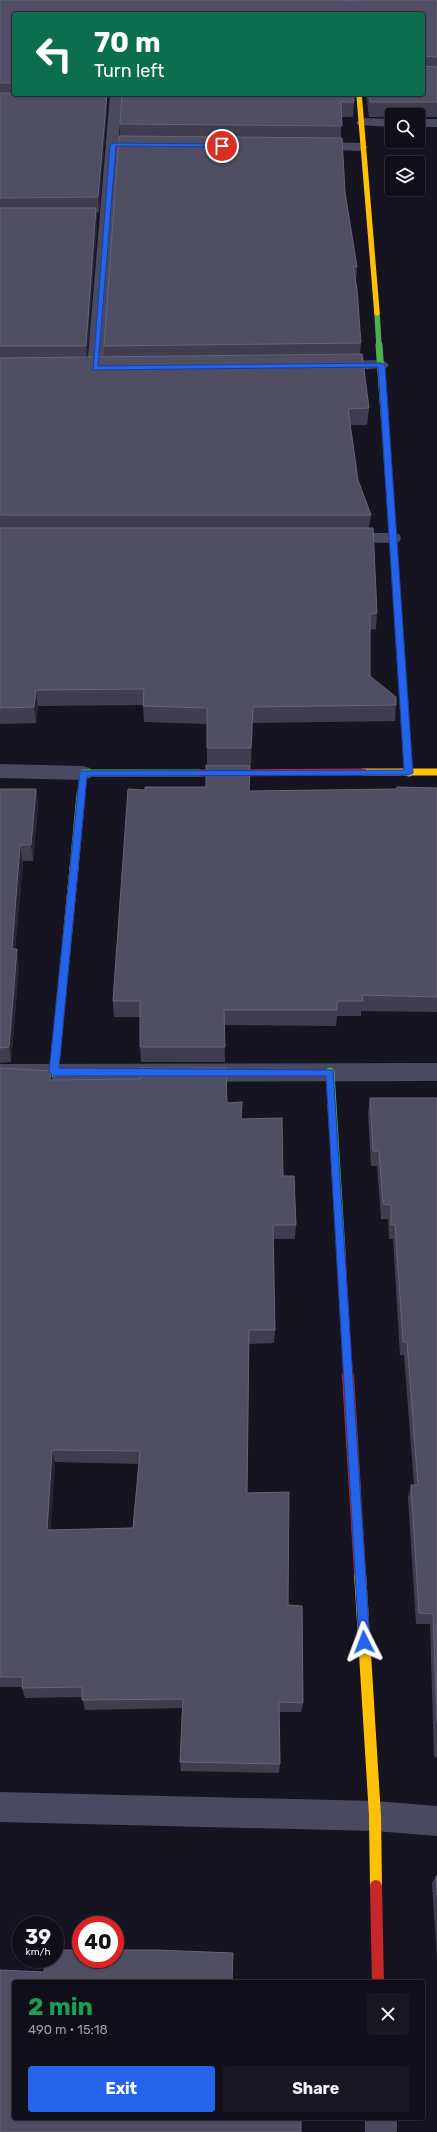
<!DOCTYPE html>
<html lang="en">
<head>
<meta charset="utf-8">
<style>
  :root { --surface:#100f19; --page:#191822; --text:#f1f3f6; --muted:#9c9ca2; --line:#302f38; --accent:#2563eb }
  body { margin:0; font-family:Rubik,sans-serif; background:var(--page); color:var(--text); height:100vh; display:flex; flex-direction:column; font-size:15px; white-space:nowrap }
  * { box-sizing:border-box; margin:0 }
  p { font-size:13px; color:var(--muted) }
  .icon { flex:none; width:22px; height:22px; fill:none; stroke:currentColor; stroke-width:2; stroke-linecap:round; stroke-linejoin:round }
  .map { position:relative; flex:1; overflow:hidden }
  .sheet { position:absolute; left:12px; top:1980px; width:413px; height:140px; display:flex; flex-direction:column; background:var(--surface); border-radius:4px; box-shadow:0 1px 3px #0004,0 0 0 1px var(--line) }
  .sheet>* { flex:none }
  .hud { position:absolute; left:12px; top:12px; width:413px; height:84px; border-radius:4px; box-shadow:0 1px 3px #0004,0 0 0 1px var(--line); background:#0b6e4f; color:#fff; overflow:hidden }
  .controls { position:absolute; left:385px; top:108px; display:grid; gap:8px }
  .controls a { display:grid; place-items:center; width:40px; height:40px; border-radius:4px; background:var(--surface); box-shadow:0 1px 3px #0004,0 0 0 1px var(--line); font-size:20px }
  .speed { position:absolute; left:12px; top:1916px; display:flex; gap:8px; font-size:20px; font-weight:700; text-align:center }
  .speed>* { display:grid; place-content:center; width:52px; height:52px; border-radius:50%; background:var(--surface); box-shadow:0 1px 3px #0004,0 0 0 1px var(--line); line-height:1 }
  .speed small { font-size:10px; font-weight:400 }
  .speed .limit { border:6px solid #d22; background:#fff; color:#111 }
  .pin { position:absolute; display:grid; place-items:center; width:34px; height:34px; color:#fff; margin:-17px; border:2px solid #fff; border-radius:50%; box-shadow:0 1px 4px #0007 }
  .me { position:absolute; width:44px; margin:-22px; rotate:357deg; stroke-linejoin:round; filter:drop-shadow(0 0 3px #0008) }
  .turn { display:flex; align-items:center; gap:14px; height:84px; padding:0 16px; font-size:18px }
  .turn .icon { width:52px; height:52px; stroke-width:2.5 }
  .turn b { display:block; font-size:28px; line-height:34px }
  .round { display:grid; place-items:center; flex:none; width:42px; height:42px; border-radius:4px; background:var(--page) }
  .overview { display:flex; align-items:center; justify-content:space-between; height:68px; padding:0 16px }
  h1 { font-size:24px; font-weight:700; line-height:30px; color:#1e9e55 }
  .button { display:flex; gap:8px; margin-top:auto; padding:8px 16px }
  .button a { flex:1; height:46px; border-radius:4px; background:var(--accent); color:#fff; font-size:16px; font-weight:700; line-height:46px; text-align:center }
  .button a+a { background:var(--page); color:var(--text) }
  .map>svg:first-child { display:block }
  .lines { fill:none; stroke-linecap:round; stroke-linejoin:round }
  .street { fill:#4a4962; fill-rule:evenodd }
  .fast-far2 { stroke:#4caf50; stroke-width:5.5 }
  .fast-far1 { stroke:#4caf50; stroke-width:7 }
  .fast { stroke:#4caf50; stroke-width:9 }
  .slow-far3 { stroke:#ffc107; stroke-width:5.5 }
  .slow-far2 { stroke:#ffc107; stroke-width:7 }
  .slow-far1 { stroke:#ffc107; stroke-width:9 }
  .slow { stroke:#ffc107; stroke-width:12 }
  .jam-far2 { stroke:#c62828; stroke-width:7 }
  .jam-far1 { stroke:#c62828; stroke-width:9 }
  .jam { stroke:#c62828; stroke-width:12 }
  .wall { fill:#403d50; fill-rule:evenodd }
  .shaded-wall { fill:#282635 }
  .building { fill:#504e63; stroke:#66637b; fill-rule:evenodd }
  .route { fill:#2563eb; stroke:#184099 }
</style>
</head>
<body>
<div class="map">
<svg width="437" height="2132" viewBox="0 0 437 2132">
  <rect width="100%" height="100%" fill="#161421"/>
  <g class="lines">
    <path class="street" d="M343,0H355L357,14H345Z
      M110,94H122L103,368L100,371H90L87,368Z
      M362,118L392,119V127L358,125L356,122Z
      M418,119H437V127H418Z
      M313,142L362,143L368,147L362,151L308,149L307,146L308,143Z
      M381,360L386,362L389,365L386,368L333,371L328,369L325,366L328,363L333,361Z
      M343,533H393L399,534L401,538L399,542L393,543L337,542L335,538L337,534Z
      M0,764L83,766L90,768L93,773L90,778L83,780L0,778Z
      M437,1063V1081L0,1082V1064Z
      M0,1792L375,1801L437,1806V1836L375,1831L0,1822Z
      M365,2118H397V2132H365Z"/>
    <path class="fast-far2" d="M377,313L379,346"/>
    <path class="fast-far1" d="M379,345L391,510
      M81,795L83,773H199"/>
    <path class="fast" d="M74,868L81,794
      M330,1072L341,1252"/>
    <path class="slow-far3" d="M359,94L377,313"/>
    <path class="slow-far2" d="M391,510L409,773
      M363,772H437"/>
    <path class="slow-far1" d="M54,1072L74,868"/>
    <path class="slow" d="M360,1573L375,1816L376,1886"/>
    <path class="jam-far2" d="M199,773L363,772"/>
    <path class="jam-far1" d="M341,1252L348,1377"/>
    <path class="jam" d="M348,1376L360,1573
      M376,1886L378,1982"/>
  </g>
  <path class="wall" d="M0,0L345,1L356,0H437V117H418V115H392V117H369L366,94H423V14H14V94H109L108,98H107V109L99,212L97,213V224L87,357H104V346L120,136V124L122,94L354,102L353,117H341V138L345,192L357,267L356,282L361,343L360,354L369,408L367,425H350L358,480L371,515L369,528L377,613L376,629L370,630V676L396,705L395,721L253,723L251,764H207V724L144,722L143,705L38,706L36,723L0,724Z
    M250,781L249,791L396,789L437,788V1012L361,1011V1016H337L336,1026L224,1025L225,1062H141L140,1047V1017H114L113,1001L145,790L206,787Z
    M0,789H36L38,805L33,861H23L15,949L19,965L11,1062L0,1063Z
    M0,1068L51,1071L53,1080L227,1103L241,1119L283,1176L296,1225L295,1239H273L275,1330L274,1343L249,1344L247,1493L288,1605L303,1703L301,1712H279L280,1764L279,1773L181,1771L180,1762L182,1708L85,1710L82,1697L25,1698L22,1688V1687H0ZM55,1462L139,1464L133,1528L50,1530Z
    M370,1098H437V1757H434L430,1624H416L408,1497L411,1485H414L404,1355H400L393,1239H389L388,1219H381L377,1166H371L368,1113Z
    M436,1876H437V1959L432,1883Z"/>
  <path class="shaded-wall" d="M107,94V109L99,212L98,197Z
    M96,208L97,224L87,362L86,346Z
    M36,690L38,706L36,723L34,707Z
    M253,707V723L251,764V748Z
    M36,789L38,805L33,861L31,845Z
    M20,845L23,861L14,965L12,949Z
    M17,949L19,965L11,1062L9,1047Z
    M51,1071L53,1086L50,1080Z
    M52,1450L55,1462L50,1541L47,1530Z"/>
  <path class="building" d="M0,0H345V1L359,0H437V57L423,56V66L437,67V102H370L369,94H423V14H14V83H0Z
    M0,93L107,94L98,197L0,198Z
    M122,94H354V102H341L342,126L120,124Z
    M119,136L342,138L345,192L357,267L353,266L357,289L361,343L104,346Z
    M0,208H96L86,346H0Z
    M362,354L369,408L348,409L358,480L371,515H0V358Z
    M0,528H373L377,613L370,614V676L396,697V705L253,707L251,748H207V708L143,706L144,689L36,690L34,707L0,708Z
    M206,765H250L249,791L396,789L397,787L437,788V997L362,995L363,1001H337V1010H224L225,1047H140V1001H113L128,789L145,790V787H206Z
    M0,789H36L31,845H20L12,949H17L9,1047L0,1048Z
    M0,1068L51,1071L50,1080L140,1079V1068H226L227,1103L242,1102L241,1119L282,1118L283,1176H294L296,1225H273L275,1330H249L247,1493L289,1492L288,1605L302,1606L303,1703L279,1702L280,1764L180,1762L183,1699L82,1700V1687L22,1688L23,1677H0ZM52,1450L140,1451L133,1528L47,1530Z
    M370,1098H437V1722L433,1614L419,1613L411,1485H418L407,1342H403L395,1225H391V1205L383,1204L379,1151H373Z
    M436,1876H437V1895Z
    M55,1950H81V1959H115V1950H156L233,1953L232,1982H14V2118H301V2132H0V1970L44,1972L45,1959H55Z"/>
  <path class="route" d="M113,143L222,144L225,146L222,147L116,146L98,366L381,363L385,365L413,773L409,775L87,776L59,1068L333,1070L370,1642L368,1646L364,1648L360,1646L359,1642L326,1076H54L49,1072L80,771L404,770L378,367L93,370L110,145Z"/>
</svg>
<div class="controls">
<a><svg class="icon" aria-label="search" viewBox="0 0 24 24"><circle cx="10" cy="10" r="6"/><path d="M15 15l6 6"/></svg></a>
<a><svg class="icon" aria-label="layers" viewBox="0 0 24 24"><path d="M12 4l9 5-9 5-9-5zM3 14l9 5 9-5"/></svg></a>
</div>
<div class="speed"><div>39<small>km/h</small></div><div class="limit">40</div></div>
<div class="pin" style="left:222px;top:146px;background:#d93025"><svg class="icon" aria-label="arrive" viewBox="0 0 24 24"><path d="M6 21V4h12l-3 4 3 4H6"/></svg></div>
<svg class="me" style="left:364px;top:1642px" viewBox="-20 -20 40 40"><path d="M0-17L14 15 0 8-14 15z" fill="#2563eb" stroke="#fff" stroke-width="4"/></svg>
<div class="hud">
<div class="turn"><svg class="icon" aria-label="left" viewBox="0 0 24 24"><path d="M17 20v-9H6M10 6l-5 5 5 5"/></svg><div><b>70 m</b>Turn left</div></div>
</div>
<section class="sheet">
<div class="overview"><div><h1>2 min</h1><p>490 m · 15:18</p></div><a class="round"><svg class="icon" aria-label="close" viewBox="0 0 24 24"><path d="M6 6l12 12M18 6L6 18"/></svg></a></div>
<div class="button"><a>Exit</a><a>Share</a></div>
</section>
</div>
</body>
</html>
